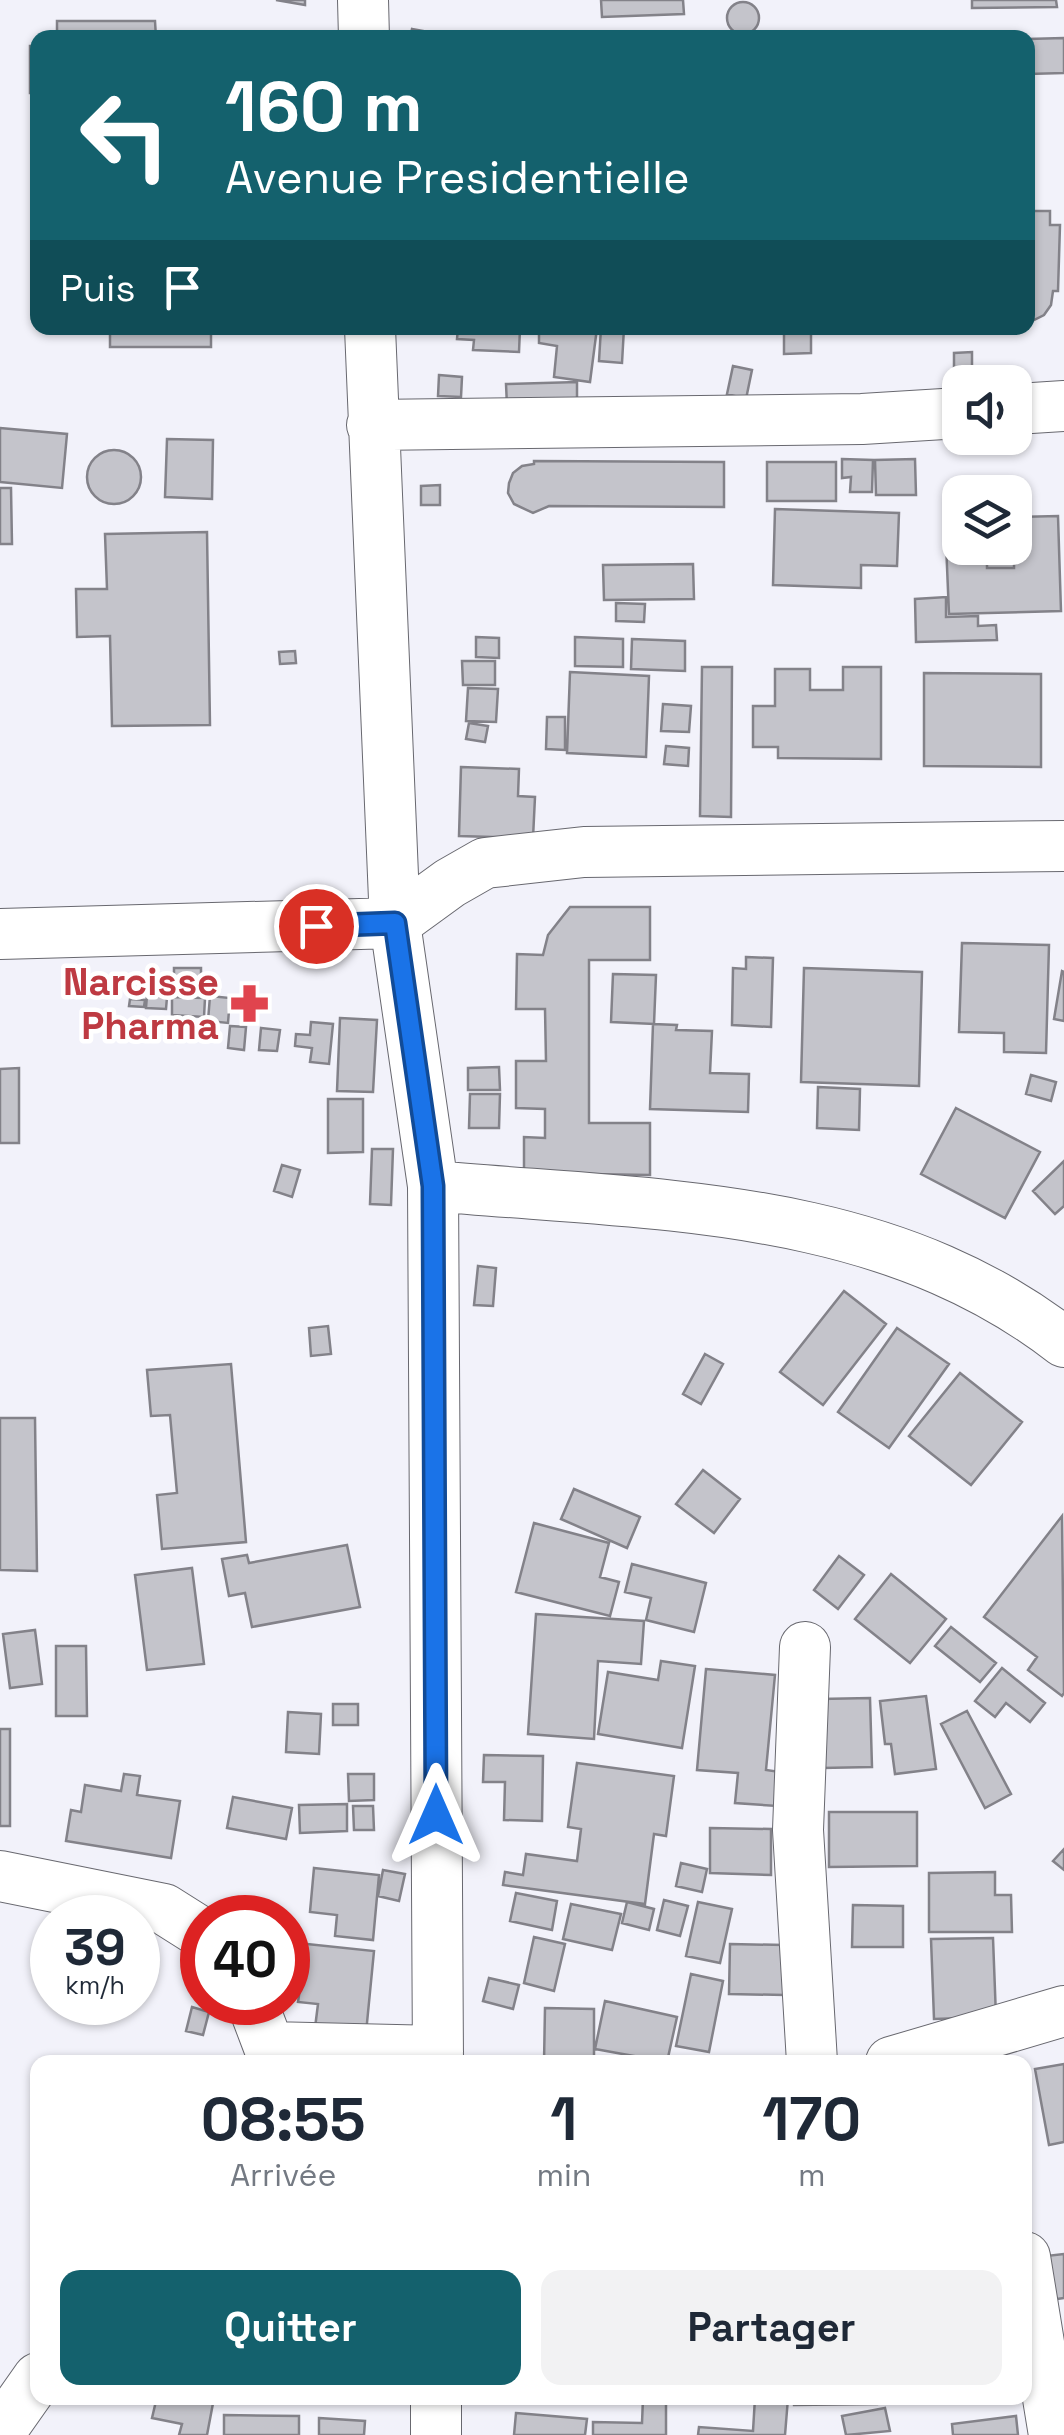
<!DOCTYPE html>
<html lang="fr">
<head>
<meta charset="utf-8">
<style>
  :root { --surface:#fff; --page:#f2f2f3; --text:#1f2937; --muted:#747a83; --accent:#14616d }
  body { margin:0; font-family:"Space Grotesk",sans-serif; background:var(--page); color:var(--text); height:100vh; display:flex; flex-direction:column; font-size:38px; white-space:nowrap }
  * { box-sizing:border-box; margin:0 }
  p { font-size:32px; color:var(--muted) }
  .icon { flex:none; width:55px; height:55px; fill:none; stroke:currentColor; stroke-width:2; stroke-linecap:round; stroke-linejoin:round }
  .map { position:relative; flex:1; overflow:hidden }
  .details { position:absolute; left:30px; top:2055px; width:1002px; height:350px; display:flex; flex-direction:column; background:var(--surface); border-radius:20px; box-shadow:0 2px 8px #0004 }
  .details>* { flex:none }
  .banner { position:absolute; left:30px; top:30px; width:1005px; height:305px; border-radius:20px; box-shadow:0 2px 8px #0004; background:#14616d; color:#fff; overflow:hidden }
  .buttons { position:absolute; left:942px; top:365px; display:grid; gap:20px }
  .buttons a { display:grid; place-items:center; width:90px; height:90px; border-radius:20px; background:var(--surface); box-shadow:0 2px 8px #0004; font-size:50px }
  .speed { position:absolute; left:30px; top:1895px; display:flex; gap:20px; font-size:50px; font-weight:700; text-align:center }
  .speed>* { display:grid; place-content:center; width:130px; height:130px; border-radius:50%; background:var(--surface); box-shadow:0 2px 8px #0004; line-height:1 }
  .speed small { font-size:25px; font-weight:400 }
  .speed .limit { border:15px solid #d22; background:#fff; color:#111 }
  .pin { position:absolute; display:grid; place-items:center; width:85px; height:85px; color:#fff; margin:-42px; border:5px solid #fff; border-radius:50%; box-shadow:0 2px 10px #0007 }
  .me { position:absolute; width:110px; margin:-55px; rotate:0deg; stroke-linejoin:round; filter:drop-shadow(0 0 8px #0008) }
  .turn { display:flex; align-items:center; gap:35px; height:210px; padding:0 30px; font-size:45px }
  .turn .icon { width:130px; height:130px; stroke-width:2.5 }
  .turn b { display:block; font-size:70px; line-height:85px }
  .then { display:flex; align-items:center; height:95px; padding:0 30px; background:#0003; gap:20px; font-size:38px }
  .eta { display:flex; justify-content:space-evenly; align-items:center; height:170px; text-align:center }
  .eta b { font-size:60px; font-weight:700; line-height:70px }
  .action { display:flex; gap:20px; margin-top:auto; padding:20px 30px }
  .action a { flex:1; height:115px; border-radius:20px; background:var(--accent); color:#fff; font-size:40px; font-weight:700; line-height:115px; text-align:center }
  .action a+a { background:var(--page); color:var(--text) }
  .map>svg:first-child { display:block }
  .building { fill:#c4c4cb; stroke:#838289; stroke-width:2.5 }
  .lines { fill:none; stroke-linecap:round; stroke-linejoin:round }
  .minor-casing { stroke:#68686f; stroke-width:52 }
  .minor { stroke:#fff; stroke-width:50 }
  .route-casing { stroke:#114b97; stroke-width:25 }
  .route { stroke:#1a73e8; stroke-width:18 }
  .labels { text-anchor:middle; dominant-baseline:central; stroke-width:9; stroke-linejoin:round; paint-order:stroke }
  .health-label { font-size:38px; font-weight:bold; fill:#be3a42; stroke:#fff; text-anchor:end }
</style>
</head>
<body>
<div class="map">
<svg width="1064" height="2435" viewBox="0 0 1064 2435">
  <rect width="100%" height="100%" fill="#f2f2fa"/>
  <path class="building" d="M276,0H305V5Z
    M601,0H683L684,14L602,17Z
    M972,0H1056L1057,7L972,8Z
    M727 18a16 16 0 1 1 32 0a16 16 0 1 1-32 0Z
    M57,21H155L156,38H57Z
    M412,29L434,33L433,38H410Z
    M1064,38V73L1028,74V39Z
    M30,46H38V93H30Z
    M1028,211H1050V225H1060L1058,291H1053L1051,305L1044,315L1028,323Z
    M110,328H211V347H110Z
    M458,328H520L519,352L473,350L474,340L457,339Z
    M539,328H597L590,382L554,377L557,346L539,343Z
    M601,328H624L622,363L599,361Z
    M784,328H843V330H811V353L784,354Z
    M972,352V373L954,374V353Z
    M733,366L752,370L746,399L727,394Z
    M439,375L462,377L461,397L438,396Z
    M577,382V404L507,406L506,384Z
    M0,428L67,434L62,488L0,482Z
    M167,439L213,440L212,499L165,497Z
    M87 477a27 27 0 1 1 54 0a27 27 0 1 1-54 0Z
    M842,459L873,460L872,492H850L851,477L842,478Z
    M915,459L916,495H876L875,460Z
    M534,461L724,462V507L549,506L533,513L514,504L508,493L509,483L513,473L522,466L534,464Z
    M767,462H836V501H767Z
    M440,485V505H421V486Z
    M0,488H11L12,544H0Z
    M775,509L899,513L897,566L861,565V588L773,585Z
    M1058,516L1061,611L949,614L945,519H960V548H987V568H1014L1015,517Z
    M207,532L210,725L112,726L110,636L77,637L76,589H107L105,534Z
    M987,548H1014V568H987Z
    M693,564L694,599L604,600L603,565Z
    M946,597V617L978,616V626L996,625L997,640L916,642L915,599Z
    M616,603L645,604L644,622L616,621Z
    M476,637L499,638V658L476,657Z
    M575,637L623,639V667L575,666Z
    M632,639L685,641V671L631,669Z
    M295,651L296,663L280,664L279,652Z
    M462,661H495V685H463Z
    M702,667H732L731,817L700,816Z
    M843,667H881V759L778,758V747H753V706H775V669H810V690H843Z
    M570,672L649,676L646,757L567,753Z
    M924,673L1041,674V767L924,766Z
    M468,688L498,689L496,722L466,721Z
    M663,704L691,706L689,732L661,731Z
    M547,717H565V750L546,749Z
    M469,723L488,726L485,742L466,739Z
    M666,746L689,748L688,766L664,764Z
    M461,767L519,769L518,796L535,797L533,838L459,836Z
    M570,907H650V960H589V1123H650V1175L588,1174L524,1185V1137L545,1138V1109L516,1108V1061H546L545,1009H516L517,954L543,955L548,935Z
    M962,943L1049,945L1046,1053L1004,1052V1033L959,1032Z
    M746,957L773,958L771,1027L732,1025L733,968L746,969Z
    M174,968H201V983H174Z
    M804,968L922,972L919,1086L801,1082Z
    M1062,971L1064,972V1021L1054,1019Z
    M613,974L656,975L654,1024L611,1022Z
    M147,995L167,997L166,1009L146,1008Z
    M210,996L230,998L228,1023L208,1021Z
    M172,997L205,998L204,1017L172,1015Z
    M130,999L145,1000L144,1007L129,1006Z
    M340,1018L377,1020L373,1092L337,1091Z
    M311,1022L333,1024L329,1064L310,1062L312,1048L295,1046L296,1034L310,1035Z
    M653,1024L677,1025L676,1030L712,1031L710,1073L749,1074L748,1112L650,1109Z
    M230,1026L246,1027L244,1050L228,1048Z
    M261,1028L280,1030L277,1051L259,1050Z
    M499,1067L500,1090H468V1068Z
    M19,1068V1143H0V1069Z
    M1031,1075L1056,1082L1051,1101L1026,1094Z
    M818,1087L860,1089L859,1130L817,1128Z
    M470,1094H500L499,1128H469Z
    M328,1099H363V1152L328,1153Z
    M956,1108L1040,1152L1005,1218L921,1174Z
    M372,1149H393L391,1205L370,1204Z
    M1064,1161V1206L1055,1214L1033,1191Z
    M282,1165L300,1170L292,1197L274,1191Z
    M478,1266L496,1268L493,1306L474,1305Z
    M844,1291L886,1324L823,1405L780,1372Z
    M328,1326L331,1354L311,1356L309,1328Z
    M897,1328L949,1364L889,1448L838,1412Z
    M705,1354L723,1364L701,1404L683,1394Z
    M231,1364L246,1542L162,1549L157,1495L177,1493L170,1415L151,1416L147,1370Z
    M960,1373L1022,1422L971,1485L909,1436Z
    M0,1418H35L37,1571L0,1570Z
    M703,1470L740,1499L714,1533L676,1504Z
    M574,1489L640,1517L627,1548L561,1519Z
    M1062,1516L1064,1693L1062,1696L1028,1670L1037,1657L984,1617Z
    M534,1523L609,1543L600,1577L619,1582L610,1616L516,1592Z
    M347,1545L360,1607L252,1627L245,1593L229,1596L222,1559L247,1555L249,1563Z
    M839,1556L864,1575L838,1609L814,1590Z
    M632,1564L706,1583L694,1632L646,1620L651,1598L625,1592Z
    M192,1568L204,1664L147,1670L135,1575Z
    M891,1574L946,1619L910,1663L855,1619Z
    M536,1614L644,1621L641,1664L598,1661L594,1739L528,1734Z
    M951,1627L996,1663L980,1682L935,1646Z
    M35,1630L42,1684L10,1688L3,1634Z
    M56,1646H86L87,1716H56Z
    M661,1661L695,1666L682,1748L598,1734L608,1672L658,1680Z
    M1002,1668L1045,1703L1030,1722L1006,1703L995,1717L975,1701Z
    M706,1669L775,1675L766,1770L780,1772L777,1806L735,1803L738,1773L697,1770Z
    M926,1696L936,1769L895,1774L891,1744H885L880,1701Z
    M870,1698L872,1767L822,1768L820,1699Z
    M333,1704H358V1725H333Z
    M967,1711L1011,1794L985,1808L941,1724Z
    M288,1712L321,1714L319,1754L286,1752Z
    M0,1729H10V1826H0Z
    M484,1755L543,1756L542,1821L504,1820L505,1782H483Z
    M577,1763L674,1776L666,1836L654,1834L645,1904L503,1885L505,1872L523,1875L526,1854L577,1861L581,1829L568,1827Z
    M124,1774L140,1776L137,1795L180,1801L171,1858L66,1841L71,1810L81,1812L85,1785L121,1791Z
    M348,1774H374V1800L349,1801Z
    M233,1797L292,1808L286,1839L227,1828Z
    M347,1804V1831L300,1833L299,1805Z
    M353,1806H373L374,1830H354Z
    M829,1812H917V1866L829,1867Z
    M710,1828L771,1829V1875L710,1873Z
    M1064,1849V1870L1053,1861Z
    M681,1863L707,1869L702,1892L676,1886Z
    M314,1868L379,1875L373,1940L335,1936L337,1915L310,1912Z
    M383,1870L405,1874L399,1901L378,1896Z
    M995,1872V1895H1011L1012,1932H929V1873Z
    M516,1893L557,1901L552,1930L510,1921Z
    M664,1900L688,1906L680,1936L657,1930Z
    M627,1902L654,1909L649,1930L622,1923Z
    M698,1902L732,1909L720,1963L686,1956Z
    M571,1904L621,1914L612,1950L563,1939Z
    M853,1905L903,1906V1947H852Z
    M534,1937L565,1944L554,1991L524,1983Z
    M993,1938L996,2017L934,2019L931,1939Z
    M288,1942L374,1951L366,2033L315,2028L318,2004L298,2002L301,1982L288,1981Z
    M730,1944L784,1945V1995L729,1994Z
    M691,1974L723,1981L709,2052L676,2046Z
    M489,1978L519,1985L513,2009L483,2001Z
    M605,2001L677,2017L667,2062L595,2049Z
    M192,2007L209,2012L203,2035L186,2031Z
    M545,2008L594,2009V2062H544Z
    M1064,2064V2142L1049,2145L1035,2069Z
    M1064,2254V2298L1050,2300L1046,2256Z
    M136,2398H214L207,2435H179L182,2424L152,2418L156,2401Z
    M643,2398H666V2435H593V2422L642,2423Z
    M755,2398H788L785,2435H698L699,2427L753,2431Z
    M793,2398H877V2404L794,2405Z
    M885,2408L890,2431L846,2435L842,2416Z
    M516,2413L587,2419L585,2435H514Z
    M224,2415L299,2416V2435H224Z
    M1016,2416L1018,2435H953L952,2424Z
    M319,2418L365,2421L364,2435H319Z"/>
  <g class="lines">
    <defs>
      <path id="minor" d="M363,0L364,38
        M370,328L395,923L433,1186L438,2062
        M1015,409L1064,406
        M372,425L862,419L960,413
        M395,923L450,883L485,863L584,852L1064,846
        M0,934L395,923
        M433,1186C653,1206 881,1200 1064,1342
        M805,1647L798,1830L812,2062
        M0,1876L164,1909L202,1933
        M252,2002L269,2047L438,2051
        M891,2062L1064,2011
        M1025,2257L1054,2435
        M0,2432L38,2378
        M436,2435V2398"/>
    </defs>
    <use href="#minor" class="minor-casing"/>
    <use href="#minor" class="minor"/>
  </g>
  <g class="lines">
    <defs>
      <path id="route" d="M316,926L395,923L433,1186L436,1815"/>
    </defs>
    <use href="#route" class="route-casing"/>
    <use href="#route" class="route"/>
  </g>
  <defs>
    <symbol id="pharmacy-bare" viewBox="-9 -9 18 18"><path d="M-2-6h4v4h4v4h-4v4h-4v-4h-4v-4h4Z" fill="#e0444e" stroke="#fff" stroke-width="2.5" paint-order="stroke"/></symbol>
  </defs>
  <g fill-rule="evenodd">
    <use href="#pharmacy-bare" x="222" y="976" width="55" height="55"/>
  </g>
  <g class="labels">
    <g class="health-label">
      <text x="219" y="982">Narcisse<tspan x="219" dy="44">Pharma</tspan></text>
    </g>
  </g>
</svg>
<div class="buttons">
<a><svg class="icon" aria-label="sound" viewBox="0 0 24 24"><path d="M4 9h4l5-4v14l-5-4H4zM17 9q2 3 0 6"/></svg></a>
<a><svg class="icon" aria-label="layers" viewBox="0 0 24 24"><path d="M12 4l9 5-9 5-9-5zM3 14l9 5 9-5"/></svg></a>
</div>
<div class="speed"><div>39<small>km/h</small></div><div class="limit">40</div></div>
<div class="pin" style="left:316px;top:926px;background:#d93025"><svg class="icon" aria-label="arrive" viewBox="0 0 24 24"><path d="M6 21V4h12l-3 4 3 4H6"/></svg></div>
<svg class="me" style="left:436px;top:1815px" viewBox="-20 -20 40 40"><path d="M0-17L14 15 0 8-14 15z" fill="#1a73e8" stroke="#fff" stroke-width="4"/></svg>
<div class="banner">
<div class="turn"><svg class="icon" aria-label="left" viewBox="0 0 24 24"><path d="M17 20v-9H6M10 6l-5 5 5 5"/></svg><div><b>160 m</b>Avenue Presidentielle</div></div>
<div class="then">Puis<svg class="icon" aria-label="arrive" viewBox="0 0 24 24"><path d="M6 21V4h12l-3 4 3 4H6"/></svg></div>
</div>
<section class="details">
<div class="eta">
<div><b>08:55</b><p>Arrivée</p></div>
<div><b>1</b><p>min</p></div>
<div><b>170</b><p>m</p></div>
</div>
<div class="action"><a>Quitter</a><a>Partager</a></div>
</section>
</div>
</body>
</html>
